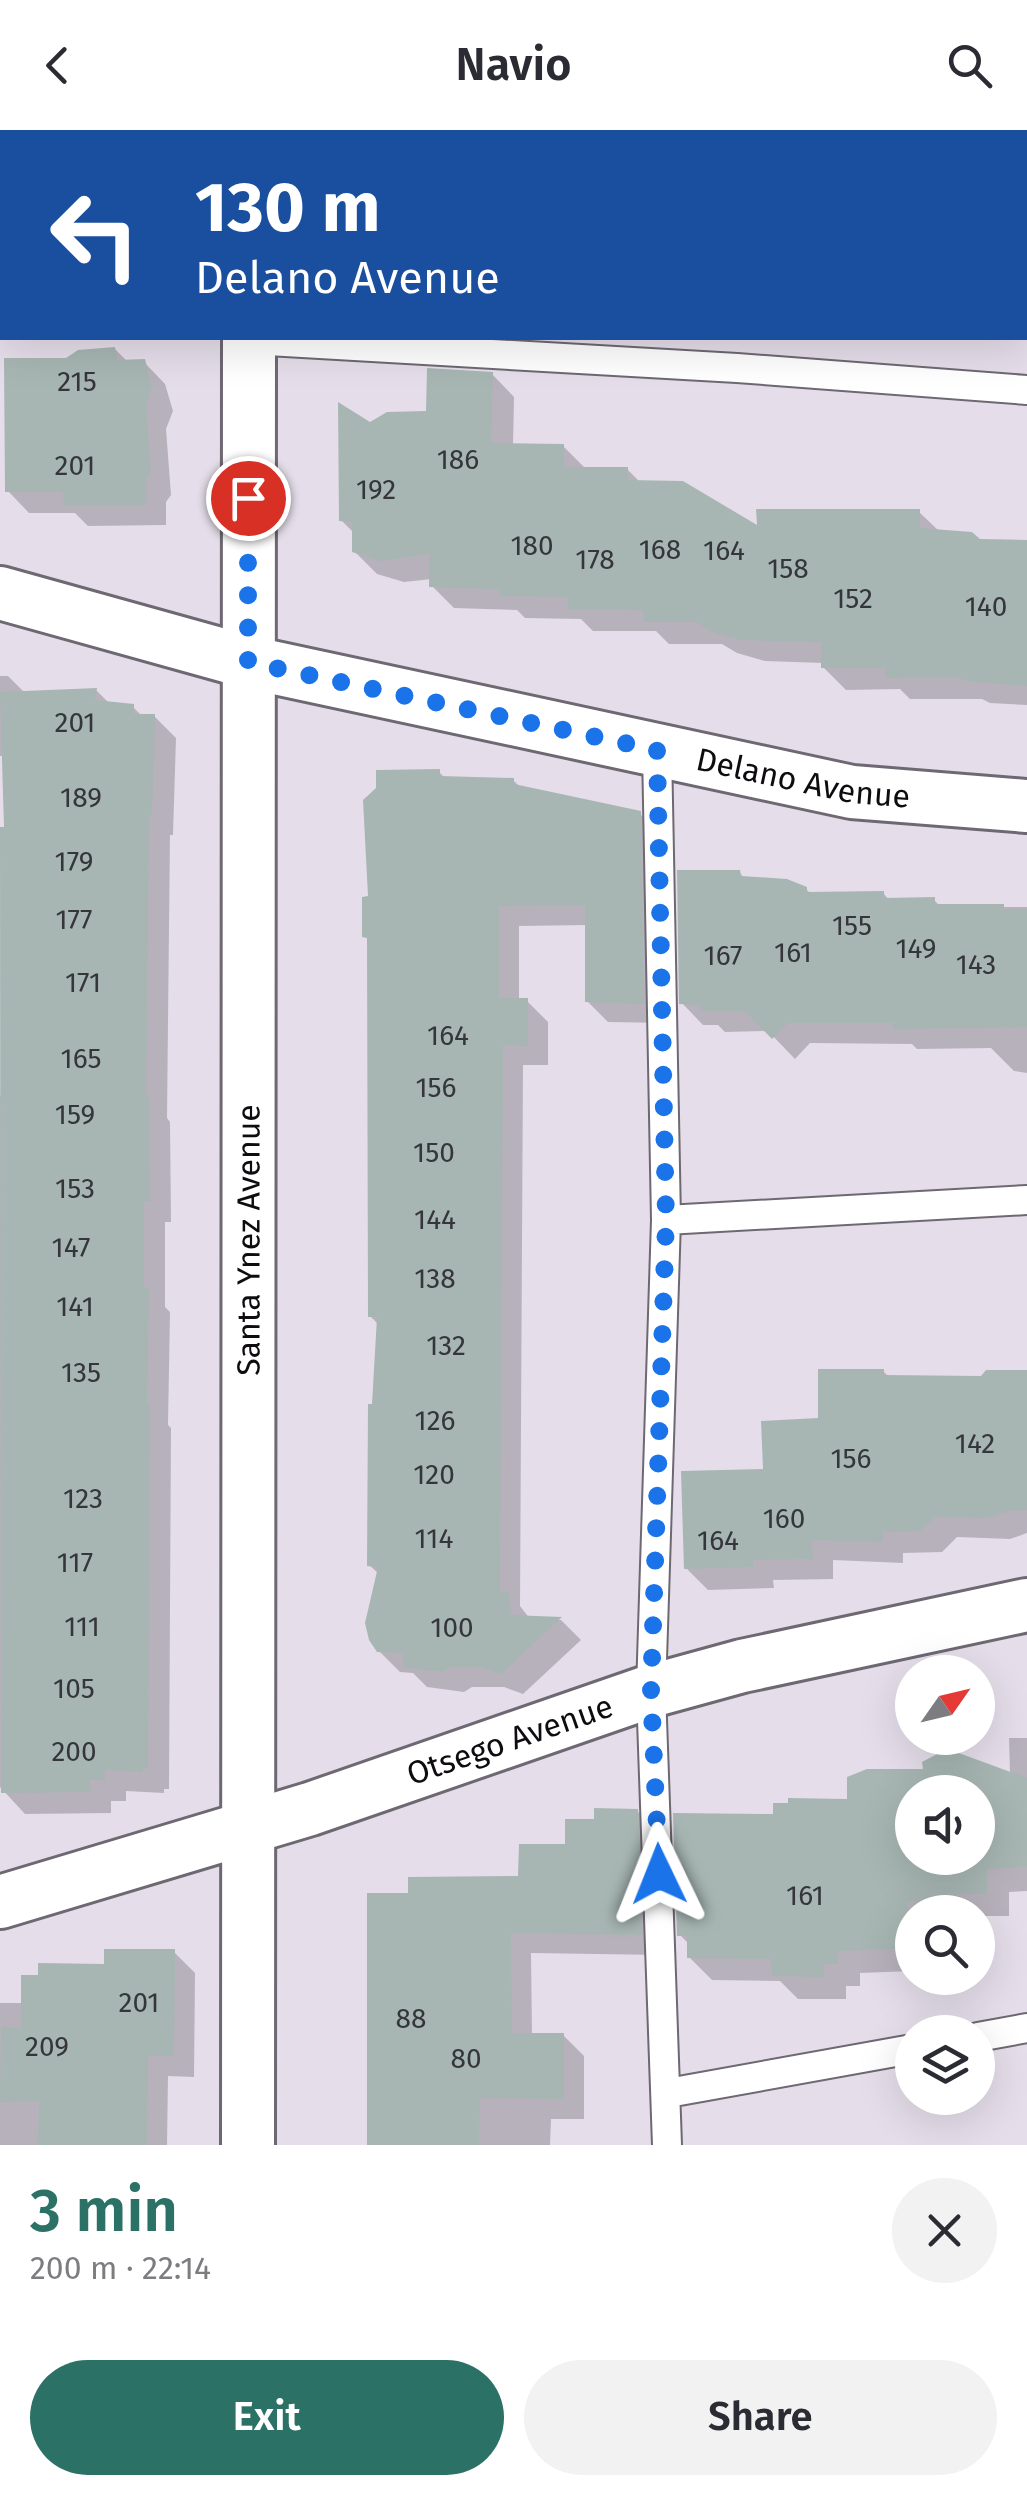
<!DOCTYPE html>
<html lang="en">
<head>
<meta charset="utf-8">
<style>
  :root { --surface:#fff; --page:#f2f2f3; --text:#2b2b33; --muted:#7c7c81; --accent:#2b7166 }
  body { margin:0; font-family:"Fira Sans",sans-serif; background:var(--page); color:var(--text); height:100vh; display:flex; flex-direction:column; font-size:38px; white-space:nowrap }
  * { box-sizing:border-box; margin:0 }
  p { font-size:32px; color:var(--muted) }
  .icon { flex:none; width:55px; height:55px; fill:none; stroke:currentColor; stroke-width:2; stroke-linecap:round; stroke-linejoin:round }
  .map { position:relative; height:2015px; overflow:hidden }
  .side { display:flex; flex-direction:column; background:var(--surface); flex:1 }
  .side>* { flex:none }
  .hud { position:absolute; left:0px; top:0px; width:1028px; height:210px; box-shadow:0 10px 40px #0002; background:#1a4fa0; color:#fff; overflow:hidden }
  .needle { width:65px; rotate:56deg }
  .controls { position:absolute; left:895px; top:1525px; display:grid; gap:20px }
  .controls a { display:grid; place-items:center; width:100px; height:100px; border-radius:50%; background:var(--surface); box-shadow:0 10px 40px #0002; font-size:50px }
  .pin { position:absolute; display:grid; place-items:center; width:85px; height:85px; color:#fff; margin:-42px; border:5px solid #fff; border-radius:50%; box-shadow:0 2px 10px #0007 }
  .me { position:absolute; width:110px; margin:-55px; rotate:358deg; stroke-linejoin:round; filter:drop-shadow(0 0 8px #0008) }
  .turn { display:flex; align-items:center; gap:35px; height:210px; padding:0 30px; font-size:45px }
  .turn .icon { width:130px; height:130px; stroke-width:2.5 }
  .turn b { display:block; font-size:70px; line-height:85px }
  .round { display:grid; place-items:center; flex:none; width:105px; height:105px; border-radius:52px; background:var(--page) }
  .overview { display:flex; align-items:center; justify-content:space-between; height:170px; padding:0 30px }
  h1 { font-size:60px; font-weight:600; line-height:75px; color:var(--accent) }
  .action { display:flex; gap:20px; margin-top:auto; padding:20px 30px }
  .action a { flex:1; height:115px; border-radius:60px; background:var(--accent); color:#fff; font-size:40px; font-weight:600; line-height:115px; text-align:center }
  .action a+a { background:var(--page); color:var(--text) }
  header { display:flex; justify-content:space-between; align-items:center; height:130px; padding:0 30px; background:var(--surface); font-size:45px; font-weight:600 }
  .map>svg:first-child { display:block }
  .shadow { fill:#0003; fill-rule:evenodd }
  .building { fill:#a7b6b3; fill-rule:evenodd }
  .lines { fill:none; stroke-linecap:round; stroke-linejoin:round }
  .service-casing { stroke:#6e6872; stroke-width:32 }
  .minor-casing { stroke:#6e6872; stroke-width:58 }
  .service { stroke:#fff; stroke-width:28 }
  .minor { stroke:#fff; stroke-width:52 }
  .route { stroke:#1a73e8; stroke-width:18; stroke-dasharray:0 32.4 }
  .labels { text-anchor:middle; dominant-baseline:central; stroke-width:10; stroke-linejoin:round; paint-order:stroke }
  .number-label { font-size:28px; fill:#353639 }
  .street-label { font-size:32px; fill:#0f0c10; stroke:#f2ebf7 }
</style>
</head>
<body>
<header><svg class="icon" aria-label="back" viewBox="0 0 24 24"><path d="M15 5l-7 7 7 7"/></svg>Navio<svg class="icon" aria-label="search" viewBox="0 0 24 24"><circle cx="10" cy="10" r="6"/><path d="M15 15l6 6"/></svg></header>
<div class="map">
<svg width="1027" height="2015" viewBox="0 0 1027 2015">
  <rect width="100%" height="100%" fill="#e5deea"/>
  <path class="shadow" d="M0,0H155L2,2V124Z
    M338,0H1027V140L1025,2Z
    M115,219L128,232H144L165,254L173,281L166,299L171,365L166,372V395L88,396L75,383H29L8,361L66,230Z
    M492,244L514,267L513,316H563L586,339H627L640,352L760,400L919,382L939,401L979,411L1027,413V575L990,573L982,569H910L900,559L846,560L823,537V533L765,531L737,523L722,514H669L656,501H593L581,489L525,488L517,480L454,478L432,456V449L404,452L377,444L354,421V403L341,390L370,295L428,284Z
    M0,546H8L25,563L96,560L110,574L133,577L142,586H154L176,608L173,705H170L167,988L170,992L171,1092H165V1177L170,1182L168,1295L171,1298L169,1659H164V1663L126,1661V1671H111V1683L25,1684L0,1657V966H4L0,700L7,699L6,626H0Z
    M439,642L446,649L513,650L521,658L639,683L661,704L664,893L608,892L587,871L588,795L519,796V871H527L548,892V935H523L520,1476L530,1489L561,1490L581,1510L523,1564L504,1557H472L464,1562L427,1557L413,1543L400,1542L379,1521V1444L369,1435L379,1195L370,1186L369,811L365,806L371,768Z
    M739,742L745,749L806,759L811,764L883,763L890,771L934,770L941,777H1027V943L1014,941L991,918L917,919L912,914L810,913L795,929L768,901L725,902L718,895H703L682,873Z
    M883,1241L890,1248L982,1249L1027,1242V1403L1010,1409L957,1407L942,1422L903,1423V1433L833,1430V1449L773,1450L774,1458L708,1460L686,1438L765,1341L820,1291Z
    M1009,1608H1027V1761L1009,1762V1786H982L978,1790V1782H912V1841L860,1843V1856H846V1869H798L780,1851L712,1850L689,1827V1814L680,1805L776,1686L1010,1644ZM912,1662H978V1728H912Z
    M637,1681L658,1702L662,1825L531,1823L532,1905H563L584,1926V1989H551L550,2015H370L410,1765L521,1749L596,1692Z
    M174,1822L195,1843L194,1947L168,1946L167,2015H0V1873H24L106,1836Z"/>
  <path class="building" d="M115,217L117,230L145,229L152,258L146,277L151,343L146,350V375H64L63,362H5L4,228H66L78,220Z
    M427,238L493,242L491,313L564,314V337H628V350L683,351L757,395L756,379H920V398L972,402L980,409L1027,410V556L966,551L957,547L885,548V538H821V512L740,510L712,502L697,492H644L643,480L568,479V467L500,466V459L429,457V424L380,431L352,422V392L339,391L338,272L370,292L387,282L426,281Z
    M97,558L95,570L134,574V584H155L152,685L149,684L146,967H149L150,1071H144V1158H149L147,1274H150L148,1638H143V1642L105,1640V1650H90V1662L1,1663L0,697H4L0,562Z
    M440,639V646L514,648V654L641,681L644,874L585,872V775L499,776V868H528V916L503,915L500,1462H509L511,1485L562,1487L501,1544L481,1537H450L442,1542L404,1537L403,1523L377,1522L369,1510L365,1493L378,1437L367,1436L368,1274H372L377,1187H368L367,808L362,807V767L368,766L363,670L376,658V640Z
    M677,740H740L741,746L787,749L807,757V762L884,761V768L935,767V774H1004V779H1027V897L893,899V893H788L772,909L745,881H701V875L679,874Z
    M818,1239H884V1245L981,1246L986,1240H1027V1380L1009,1381L987,1388L935,1387L920,1401L883,1402L882,1412L812,1410L813,1429L753,1430V1437L684,1439L681,1341L763,1339L761,1291L818,1288Z
    M941,1622H956L1027,1648V1737L987,1739V1764H958L949,1772L907,1771L909,1818L838,1821V1834H824V1847L772,1846L771,1829L687,1828V1806H677L673,1683L773,1684V1673H788V1668L847,1669V1647L867,1639H923L922,1632ZM912,1662H978V1728H912Z
    M594,1678L638,1679L642,1805L511,1803L512,1903H564V1969L480,1968L479,2015H367V1763H408V1747L518,1746L519,1714H565V1689H594Z
    M104,1819H175L174,1926H148L147,2015H38L39,1971L0,1972L1,1897L21,1898V1845H38V1833L104,1834Z"/>
  <g class="lines">
    <defs>
      <path id="service" d="M249,210L737,238L1027,260
        M657,620L666,1090L651,1561L667,2015
        M666,1090L1027,1070
        M978,1907L1027,1898
        M668,1963L912,1919"/>
      <g id="minor">
        <path d="M253,2V0"/>
        <path id="s1" d="M0,463L248,532L852,662L1027,676"/>
        <path id="s2" d="M0,1772L310,1679L651,1561L742,1536L1027,1475"/>
        <path id="s3" d="M248,2015L249,208"/>
      </g>
    </defs>
    <use href="#service" class="service-casing"/>
    <use href="#minor" class="minor-casing"/>
    <use href="#service" class="service"/>
    <use href="#minor" class="minor"/>
  </g>
  <g class="lines">
    <path class="route" d="M248,368V532L657,620L666,1090L651,1561L659,1744"/>
  </g>
  <g class="labels">
    <g class="number-label">
      <text x="77" y="251">215</text>
      <text x="458" y="329">186</text>
      <text x="75" y="335">201</text>
      <text x="376" y="359">192</text>
      <text x="532" y="415">180</text>
      <text x="660" y="419">168</text>
      <text x="724" y="420">164</text>
      <text x="595" y="429">178</text>
      <text x="788" y="438">158</text>
      <text x="853" y="468">152</text>
      <text x="986" y="476">140</text>
      <text x="75" y="592">201</text>
      <text x="81" y="667">189</text>
      <text x="74" y="731">179</text>
      <text x="74" y="789">177</text>
      <text x="852" y="795">155</text>
      <text x="916" y="818">149</text>
      <text x="793" y="822">161</text>
      <text x="723" y="825">167</text>
      <text x="976" y="834">143</text>
      <text x="83" y="852">171</text>
      <text x="448" y="905">164</text>
      <text x="81" y="928">165</text>
      <text x="436" y="957">156</text>
      <text x="75" y="984">159</text>
      <text x="434" y="1022">150</text>
      <text x="75" y="1058">153</text>
      <text x="435" y="1089">144</text>
      <text x="71" y="1117">147</text>
      <text x="435" y="1148">138</text>
      <text x="75" y="1176">141</text>
      <text x="446" y="1215">132</text>
      <text x="81" y="1242">135</text>
      <text x="435" y="1290">126</text>
      <text x="975" y="1313">142</text>
      <text x="851" y="1328">156</text>
      <text x="434" y="1344">120</text>
      <text x="83" y="1368">123</text>
      <text x="784" y="1388">160</text>
      <text x="434" y="1408">114</text>
      <text x="718" y="1410">164</text>
      <text x="75" y="1432">117</text>
      <text x="82" y="1496">111</text>
      <text x="452" y="1497">100</text>
      <text x="74" y="1558">105</text>
      <text x="74" y="1621">200</text>
      <text x="805" y="1765">161</text>
      <text x="139" y="1872">201</text>
      <text x="411" y="1888">88</text>
      <text x="47" y="1916">209</text>
      <text x="466" y="1928">80</text>
    </g>
    <g class="street-label">
      <text stroke="none"><textPath href="#s1" startOffset="825">Delano Avenue</textPath></text>
      <text stroke="none"><textPath href="#s3" startOffset="905">Santa Ynez Avenue</textPath></text>
      <text stroke="none"><textPath href="#s2" startOffset="535">Otsego Avenue</textPath></text>
    </g>
  </g>
</svg>
<div class="controls">
<a><svg class="needle" viewBox="-14 -14 28 28"><path d="M0-13l5 13h-10z" fill="#e53935"/><path d="M0 13l5-13h-10z" fill="#7c7c81"/></svg></a>
<a><svg class="icon" aria-label="sound" viewBox="0 0 24 24"><path d="M4 9h4l5-4v14l-5-4H4zM17 9q2 3 0 6"/></svg></a>
<a><svg class="icon" aria-label="search" viewBox="0 0 24 24"><circle cx="10" cy="10" r="6"/><path d="M15 15l6 6"/></svg></a>
<a><svg class="icon" aria-label="layers" viewBox="0 0 24 24"><path d="M12 4l9 5-9 5-9-5zM3 14l9 5 9-5"/></svg></a>
</div>
<div class="pin" style="left:248px;top:368px;background:#d93025"><svg class="icon" aria-label="arrive" viewBox="0 0 24 24"><path d="M6 21V4h12l-3 4 3 4H6"/></svg></div>
<svg class="me" style="left:659px;top:1744px" viewBox="-20 -20 40 40"><path d="M0-17L14 15 0 8-14 15z" fill="#1a73e8" stroke="#fff" stroke-width="4"/></svg>
<div class="hud">
<div class="turn"><svg class="icon" aria-label="left" viewBox="0 0 24 24"><path d="M17 20v-9H6M10 6l-5 5 5 5"/></svg><div><b>130 m</b>Delano Avenue</div></div>
</div>
</div>
<section class="side">
<div class="overview"><div><h1>3 min</h1><p>200 m · 22:14</p></div><a class="round"><svg class="icon" aria-label="close" viewBox="0 0 24 24"><path d="M6 6l12 12M18 6L6 18"/></svg></a></div>
<div class="action"><a>Exit</a><a>Share</a></div>
</section>
</body>
</html>
